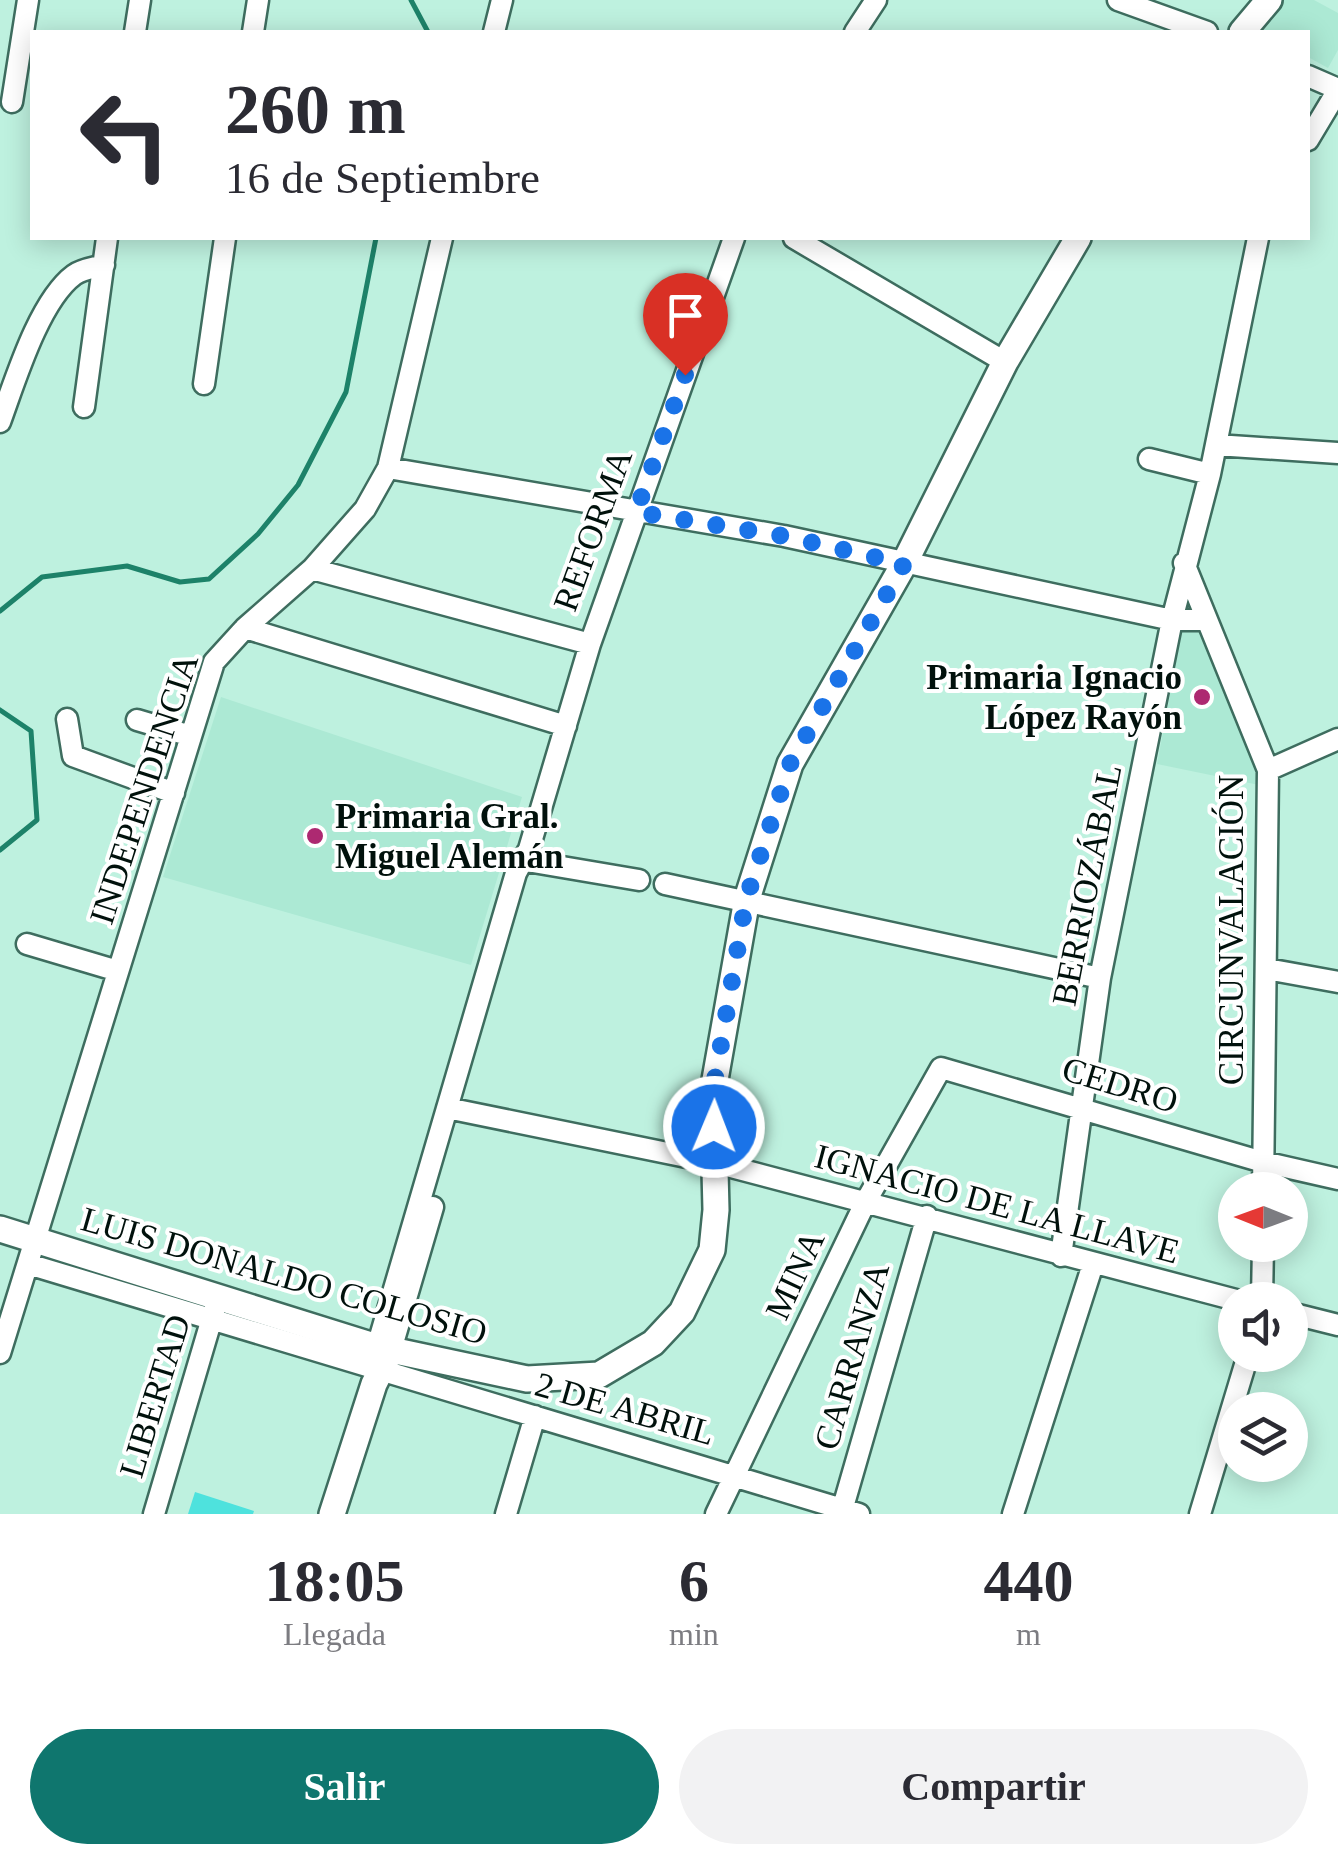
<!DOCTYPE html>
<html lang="es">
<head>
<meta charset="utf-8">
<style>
  :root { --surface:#fff; --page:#f2f2f3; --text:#2b2b33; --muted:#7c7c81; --accent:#0f766e }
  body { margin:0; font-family:"Times New Roman",serif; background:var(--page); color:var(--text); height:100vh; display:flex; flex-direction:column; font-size:38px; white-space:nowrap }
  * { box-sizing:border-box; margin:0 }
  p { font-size:32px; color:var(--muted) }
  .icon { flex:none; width:55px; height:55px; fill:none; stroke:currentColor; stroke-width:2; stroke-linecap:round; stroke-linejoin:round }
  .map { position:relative; height:1514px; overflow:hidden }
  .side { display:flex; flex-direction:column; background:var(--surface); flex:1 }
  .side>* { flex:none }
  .guide { position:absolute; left:30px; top:30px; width:1280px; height:210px; border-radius:0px; box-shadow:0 5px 25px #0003; background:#fff; color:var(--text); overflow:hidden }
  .needle { width:65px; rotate:271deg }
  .buttons { position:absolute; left:1218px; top:1172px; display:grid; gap:20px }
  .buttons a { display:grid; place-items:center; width:90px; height:90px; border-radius:50%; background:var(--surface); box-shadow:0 5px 25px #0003; font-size:50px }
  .pin { position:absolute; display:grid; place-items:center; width:85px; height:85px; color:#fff; margin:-102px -42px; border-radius:50% 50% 50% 0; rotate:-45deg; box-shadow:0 0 10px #0007 }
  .pin .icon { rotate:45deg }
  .me { position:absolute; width:110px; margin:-55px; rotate:1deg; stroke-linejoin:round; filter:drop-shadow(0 0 8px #0008) }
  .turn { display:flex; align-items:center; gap:35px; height:210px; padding:0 30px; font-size:45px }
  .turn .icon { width:130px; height:130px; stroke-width:2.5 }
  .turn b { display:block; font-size:70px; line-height:85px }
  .eta { display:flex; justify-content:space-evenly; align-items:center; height:170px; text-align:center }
  .eta b { font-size:60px; font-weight:700; line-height:70px }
  .primary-button { display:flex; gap:20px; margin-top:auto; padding:20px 30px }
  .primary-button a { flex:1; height:115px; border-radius:60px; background:var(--accent); color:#fff; font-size:40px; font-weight:700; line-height:115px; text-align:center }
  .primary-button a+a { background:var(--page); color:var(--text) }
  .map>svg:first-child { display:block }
  .built { fill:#ace9d4 }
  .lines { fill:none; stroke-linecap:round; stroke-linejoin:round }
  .stream { stroke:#1d8269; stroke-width:5 }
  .building { fill:#4ee2dd }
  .minor-casing { stroke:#3e6d5f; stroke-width:25 }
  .major-casing { stroke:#3e6d5f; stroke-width:30 }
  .minor { stroke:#fff; stroke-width:20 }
  .major { stroke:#fff; stroke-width:25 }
  .route { stroke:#1a73e8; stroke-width:18; stroke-dasharray:0 32.4 }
  .poi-dot { fill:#ad2971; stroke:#fff; stroke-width:4 }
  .labels { text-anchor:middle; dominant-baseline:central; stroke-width:8; stroke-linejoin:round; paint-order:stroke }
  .street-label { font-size:35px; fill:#01110c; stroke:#fff }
  .poi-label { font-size:35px; font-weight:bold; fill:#01110c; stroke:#fff; text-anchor:end }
</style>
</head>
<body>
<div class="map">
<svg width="1338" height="1514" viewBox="0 0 1338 1514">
  <rect width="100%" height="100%" fill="#bef1df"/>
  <path class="built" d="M1281,0H1314L1338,13V50L1328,68L1308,57V32L1258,30Z
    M1183,625L1206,629L1264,786L1157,764Z
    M221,697L522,797L471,965L163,877Z"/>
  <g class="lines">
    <path class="stream" d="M411,0L428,32
      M0,611L42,577L127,566L180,582L209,579L258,534L298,485L346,392L376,238
      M0,710L31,731L37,820L0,850"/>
  </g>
  <path class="building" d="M195,1492L254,1511L253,1514H188Z"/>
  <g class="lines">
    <defs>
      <path id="minor" d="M1118,0L1207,32
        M135,32L140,0
        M253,32L258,0
        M494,32L502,0
        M855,32L876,0
        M1308,76L1338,89
        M12,102L28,0
        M1308,140L1338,90
        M794,238L1005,362
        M204,384L225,238
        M84,407L107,238
        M0,422C15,381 39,301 74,275C82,269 94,268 104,265
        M1216,445L1338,453
        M1149,459L1210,474
        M388,468L784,536L1172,620H1205
        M1184,563L1268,770L1263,1190
        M312,569L590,644
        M245,628L566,726
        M67,719L73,756L174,793
        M137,720L191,736
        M1268,770L1338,739
        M521,860L639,880
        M665,884L1100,978
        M27,944L118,971
        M1267,969L1338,982
        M447,1108L716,1163L1236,1300
        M1061,1256L1100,978L1172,620L1210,474L1258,238
        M28,1264L859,1514
        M1262,1300L1263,1245
        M1290,1313L1338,1325
        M377,1347L516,873L529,849L590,644L734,238
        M391,1350L433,1207
        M0,1353L214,662L245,628L312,569L365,509L388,468L442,238
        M154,1514L215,1308
        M506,1514L535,1416
        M716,1514L865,1203L941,1068L1263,1162L1338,1179
        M841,1514L927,1216
        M1013,1514L1093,1264
        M1200,1514L1248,1355"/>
      <path id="major" d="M1242,32L1269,0
        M0,1229L377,1347L527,1379L599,1375L653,1343L682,1312L712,1250L716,1210L713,1091L747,899L790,764L904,564L1005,362L1078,238
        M332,1514L374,1384L391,1350"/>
    </defs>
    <use href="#minor" class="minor-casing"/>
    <use href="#major" class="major-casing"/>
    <use href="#minor" class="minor"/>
    <use href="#major" class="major"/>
  </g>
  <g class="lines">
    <path class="route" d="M685,375L636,512L784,536L904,564L790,764L746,900L713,1091L714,1127"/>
  </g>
  <g class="poi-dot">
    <circle cx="1202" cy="697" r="10"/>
    <circle cx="315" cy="836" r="10"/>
  </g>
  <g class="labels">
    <g class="street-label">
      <text transform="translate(593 530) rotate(-70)">REFORMA</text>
      <text transform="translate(144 789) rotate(-72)">INDEPENDENCIA</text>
      <text transform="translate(1087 885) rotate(-79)">BERRIOZÁBAL</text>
      <text transform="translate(1231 930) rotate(-90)">CIRCUNVALACIÓN</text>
      <text transform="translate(1120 1085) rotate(17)">CEDRO</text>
      <text transform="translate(997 1204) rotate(15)">IGNACIO DE LA LLAVE</text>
      <text transform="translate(795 1275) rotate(-65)">MINA</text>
      <text transform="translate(284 1276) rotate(16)">LUIS DONALDO COLOSIO</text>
      <text transform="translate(852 1356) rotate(-74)">CARRANZA</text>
      <text transform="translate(155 1396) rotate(-73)">LIBERTAD</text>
      <text transform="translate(625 1409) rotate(16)">2 DE ABRIL</text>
    </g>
    <g class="poi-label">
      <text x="1182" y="677">Primaria Ignacio<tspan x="1182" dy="40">López Rayón</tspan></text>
      <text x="335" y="816" text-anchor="start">Primaria Gral.<tspan x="335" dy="40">Miguel Alemán</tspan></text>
    </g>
  </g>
</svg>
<div class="buttons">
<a><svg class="needle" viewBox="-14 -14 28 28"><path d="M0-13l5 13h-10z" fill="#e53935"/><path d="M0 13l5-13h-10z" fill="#7c7c81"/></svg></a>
<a><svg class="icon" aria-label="sound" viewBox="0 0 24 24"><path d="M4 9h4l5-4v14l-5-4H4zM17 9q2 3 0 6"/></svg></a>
<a><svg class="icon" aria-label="layers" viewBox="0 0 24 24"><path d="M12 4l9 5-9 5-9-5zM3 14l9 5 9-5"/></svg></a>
</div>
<div class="pin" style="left:685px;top:375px;background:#d93025"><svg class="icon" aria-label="arrive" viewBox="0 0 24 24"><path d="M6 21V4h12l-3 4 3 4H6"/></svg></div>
<svg class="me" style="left:714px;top:1127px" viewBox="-20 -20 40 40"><circle r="17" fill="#1a73e8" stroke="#fff" stroke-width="3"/><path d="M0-11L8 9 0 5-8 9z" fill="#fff"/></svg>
<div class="guide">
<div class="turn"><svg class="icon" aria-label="left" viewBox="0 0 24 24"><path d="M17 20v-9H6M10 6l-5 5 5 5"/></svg><div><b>260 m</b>16 de Septiembre</div></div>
</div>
</div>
<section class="side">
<div class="eta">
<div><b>18:05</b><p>Llegada</p></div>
<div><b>6</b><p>min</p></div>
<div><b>440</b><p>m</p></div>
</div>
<div class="primary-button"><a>Salir</a><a>Compartir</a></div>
</section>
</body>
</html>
